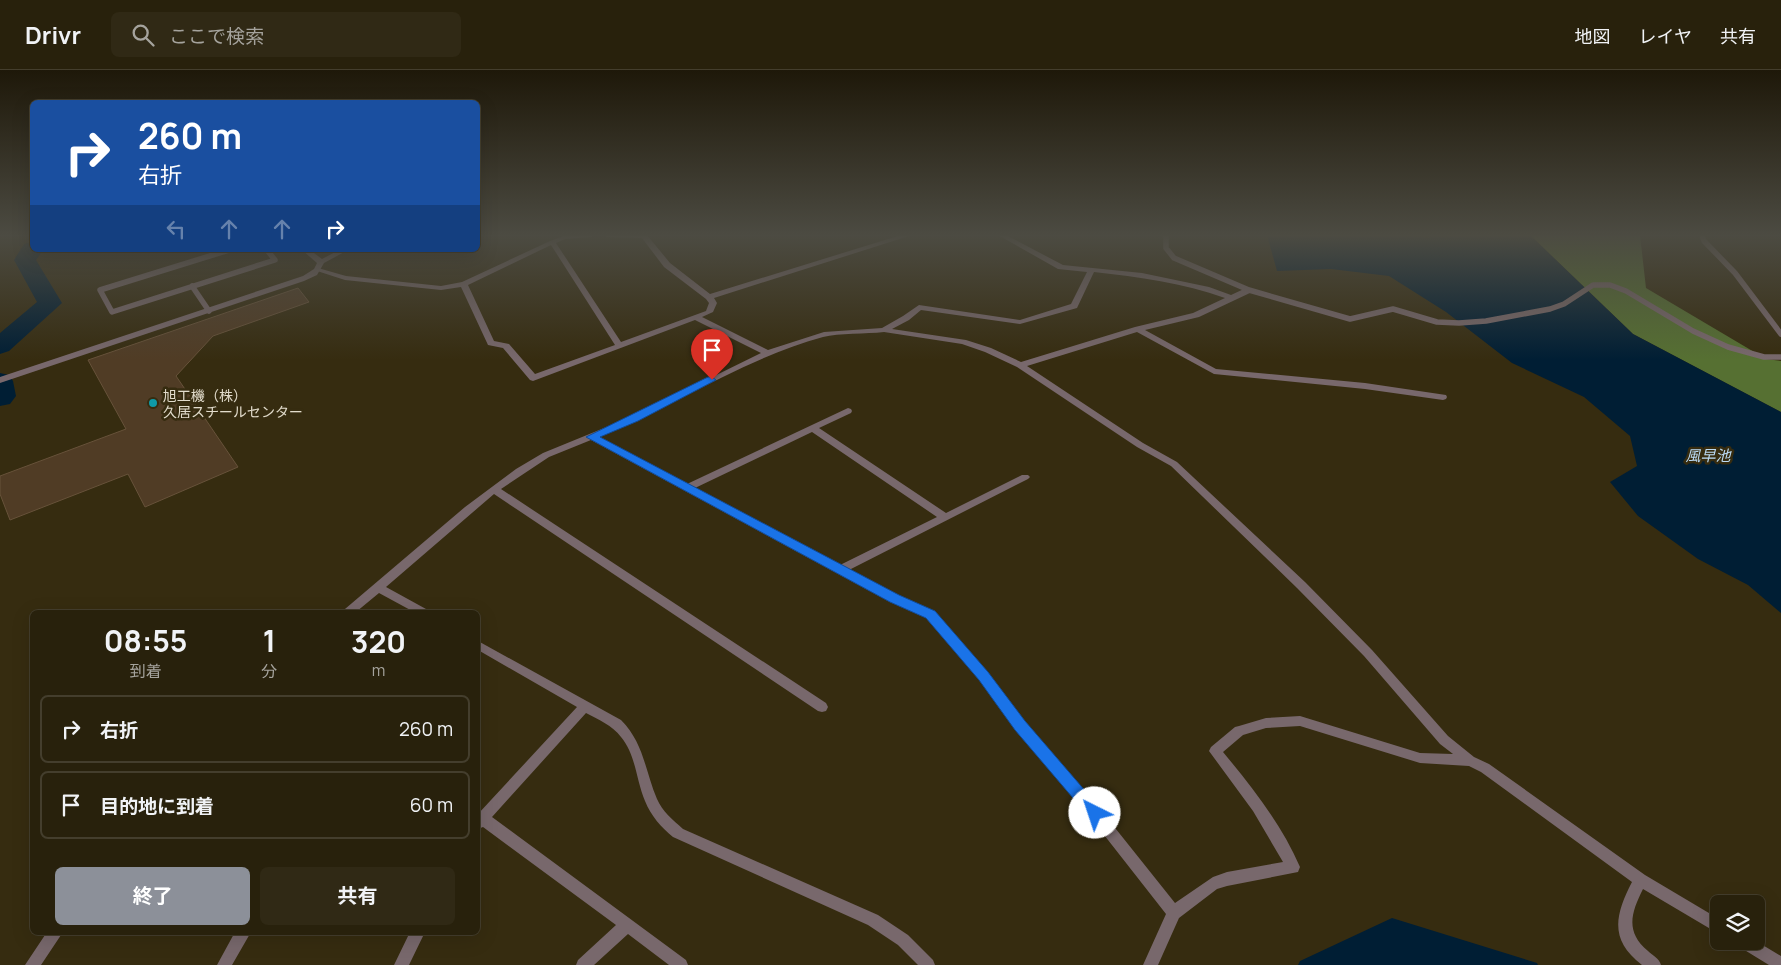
<!DOCTYPE html>
<html lang="ja">
<head>
<meta charset="utf-8">
<style>
  :root { --surface:#28210c; --page:#302915; --text:#f1f3f6; --muted:#a5a39d; --line:#443e2d; --accent:#8c9099 }
  body { margin:0; font-family:Manrope,"Noto Sans JP",sans-serif; background:var(--page); color:var(--text); height:100vh; display:flex; flex-direction:column; font-size:19px; white-space:nowrap }
  * { box-sizing:border-box; margin:0 }
  p { font-size:16px; color:var(--muted) }
  .icon { flex:none; width:28px; height:28px; fill:none; stroke:currentColor; stroke-width:2; stroke-linecap:round; stroke-linejoin:round }
  .map { position:relative; flex:1; overflow:hidden }
  .drawer { position:absolute; left:30px; top:540px; width:450px; height:325px; display:flex; flex-direction:column; background:var(--surface); border-radius:8px; box-shadow:0 5px 20px #0002,0 0 0 1px var(--line) }
  .drawer>* { flex:none }
  .guide { position:absolute; left:30px; top:30px; width:450px; height:152px; border-radius:8px; box-shadow:0 5px 20px #0002,0 0 0 1px var(--line); background:#1a4fa0; color:#fff; overflow:hidden }
  .buttons { position:absolute; left:1710px; top:825px; display:grid; gap:10px }
  .buttons a { display:grid; place-items:center; width:55px; height:55px; border-radius:8px; background:var(--surface); box-shadow:0 5px 20px #0002,0 0 0 1px var(--line); font-size:25px }
  .pin { position:absolute; display:grid; place-items:center; width:42px; height:42px; color:#fff; margin:-51px -21px; border-radius:50% 50% 50% 0; rotate:-45deg; box-shadow:0 0 5px #0007 }
  .pin .icon { rotate:45deg }
  .me { position:absolute; width:55px; margin:-28px; rotate:319deg; stroke-linejoin:round; filter:drop-shadow(0 0 4px #0008) }
  .turn { display:flex; align-items:center; gap:18px; height:105px; padding:0 25px; font-size:22px }
  .turn .icon { width:65px; height:65px; stroke-width:2.5 }
  .turn b { display:block; font-size:35px; line-height:42px }
  .lanes { display:flex; align-items:center; height:48px; padding:0 25px; background:#0003; justify-content:center; gap:25px; direction:ltr }
  .lanes .off { opacity:.35 }
  .eta { display:flex; justify-content:space-evenly; align-items:center; height:85px; text-align:center }
  .eta b { font-size:30px; font-weight:700; line-height:35px }
  .action { display:flex; gap:10px; margin-top:auto; padding:10px 25px }
  .action a { flex:1; height:58px; border-radius:8px; background:var(--accent); color:#fff; font-size:20px; font-weight:700; line-height:58px; text-align:center }
  .action a+a { background:var(--page); color:var(--text) }
  ul { padding:0; list-style:none }
  li { display:flex; align-items:center; gap:15px; height:68px; margin:0 10px 8px; padding:0 15px; border:2px solid var(--line); border-radius:8px }
  li div { flex:1 }
  li b { display:block; font-size:19px }
  li em { font-style:normal }
  header { display:flex; align-items:center; gap:30px; box-sizing:border-box; height:70px; padding:0 25px; background:var(--surface); border-bottom:1px solid var(--line) }
  header strong { font-size:24px }
  nav { display:flex; gap:28px; margin-inline-start:auto; font-size:18px }
  .search { width:350px; height:45px; background:var(--page); display:flex; align-items:center; gap:12px; box-sizing:border-box; padding:0 18px; border-radius:8px; color:var(--muted); font-size:19px }
  .map>svg:first-child { display:block }
  .forest { fill:#567032 }
  .water { fill:#001e34 }
  .lines { fill:none; stroke-linecap:round; stroke-linejoin:round }
  .river { fill:#001e34; fill-rule:evenodd }
  .building { fill:#503c25; stroke:#67523a }
  .service { stroke:#78686c; stroke-width:5.5 }
  .minor { fill:#78686c; fill-rule:evenodd }
  .tertiary { fill:#78686c; fill-rule:evenodd }
  .route { fill:#1a73e8; stroke:#114b97 }
  .culture-dot { fill:#0f9aa8; stroke:#362c10; stroke-width:2 }
  .labels { text-anchor:middle; dominant-baseline:central; stroke-width:5; stroke-linejoin:round; paint-order:stroke }
  .poi-label { font-size:14px; fill:#e2dccc; stroke:#362c10; text-anchor:start }
  .water-label { font-size:15px; font-style:italic; fill:#bbdbf5; stroke:#362c10 }
</style>
</head>
<body>
<header>
<strong>Drivr</strong>
<div class="search"><svg class="icon" aria-label="search" viewBox="0 0 24 24"><circle cx="10" cy="10" r="6"/><path d="M15 15l6 6"/></svg>ここで検索</div>
<nav><a>地図</a><a>レイヤ</a><a>共有</a></nav>
</header>
<div class="map">
<svg width="1781" height="895" viewBox="0 0 1781 895">
  <rect width="100%" height="100%" fill="#362c10"/>
  <path class="forest" d="M1530,165H1640L1646,218L1766,289L1781,291V342L1633,264Z"/>
  <path class="water" d="M1267,165H1403L1429,168L1435,165H1530L1633,264L1781,342V543L1748,515L1698,489L1638,446L1610,412L1637,396L1630,366L1584,327L1512,293L1446,242L1389,206L1331,199L1277,201Z
    M1392,848L1537,893L1538,895H1298L1300,891Z"/>
  <g class="lines">
    <path class="river" d="M32,172V180H43L36,190L62,233L9,281L0,284V263L37,232L14,190L24,174Z
      M0,303L9,305L13,311L16,326L10,334L0,336Z"/>
  </g>
  <path class="building" d="M298,218L309,232L213,266L176,306L238,397L145,437L128,404L10,450L0,424V406L126,359L88,290Z"/>
  <g class="lines">
    <path class="service" d="M1166,165V178L1174,188L1249,220L1350,249L1393,239L1437,252L1459,253L1486,251L1550,239L1564,234L1593,215H1610L1626,221L1693,261L1728,277L1764,287H1781
      M1702,165L1704,171L1735,203L1781,264
      M229,180L100,220L112,242L275,190L267,180
      M192,216L209,241"/>
    <path class="minor" d="M567,165H594L591,167L565,169L556,173L621,272L706,241L709,233L706,229L664,197L642,168L606,167L603,165H647L670,193L710,224L901,165H910L909,166L714,228L717,233L713,242L702,247L768,280L824,262L882,258L903,246L919,235L1020,250L1071,234L1087,202L1058,199L998,165H1006L1063,195L1142,203L1209,217L1231,225L1246,218H1252V222L1199,247L1145,260L1216,299L1365,313L1446,325L1447,327L1446,329L1443,330L1365,319L1214,304L1137,262L1027,296L1143,373L1177,392L1305,512L1372,580L1448,666L1474,687L1489,694L1645,805L1719,849V864L1643,819C1631,843 1625,862 1648,881C1653,886 1659,888 1661,895H1642C1609,870 1615,845 1632,812L1481,702L1469,696L1420,693L1300,656L1266,658L1243,665L1223,682C1252,717 1282,755 1300,797L1298,802L1227,816L1217,819L1179,848L1158,895H1143L1166,844L1090,747L1016,659L979,609L926,548L890,532L591,370L549,387L501,419L826,633L828,637L826,641L822,642L818,641L494,424L386,517L426,539L427,542H414L379,523L356,542H344L345,539L465,437L516,399L543,383L631,347L761,283L695,250L533,311L530,310L503,278L488,275L461,217L441,220L345,210L314,200L318,198L346,206L441,216L462,212L550,171ZM551,175L615,275L535,304L509,274L494,271L468,215ZM1094,202C1139,207 1183,213 1225,228L1193,243L1135,257L1021,292L991,278L966,270L892,259L909,250L921,240L1020,254L1077,238ZM884,262L962,274L985,282L1017,297L1137,377L1171,396L1297,518L1364,586L1440,674L1453,684L1420,683L1300,646L1266,648L1239,656L1235,657L1211,677L1209,681L1253,741L1283,792L1227,802L1213,807L1175,833L1100,739L1024,651L987,603L934,542L898,526L849,500L1028,409L1030,407L1028,405H1022L946,443L819,358L851,343L852,341L851,339L848,338L687,414L599,367C673,336 746,288 823,267C839,263 866,264 884,262ZM812,362L937,447L840,495L695,418Z
      M478,571L621,650C644,673 645,701 657,729C662,741 673,750 683,759L878,845L908,865L933,890L935,895H918L898,875L868,855L673,767C661,757 651,746 645,731C636,710 636,685 621,667C612,655 599,650 586,643L492,747L686,890L688,895H669L628,864L594,895H576L578,890L616,855L483,757L478,759V744L577,637L478,580Z
      M47,862H63L41,895H25Z
      M235,862H251L232,895H217Z
      M410,862H425L409,895H394Z
      M1736,871H1756L1781,886V895H1769L1738,876Z"/>
    <path class="tertiary" d="M302,180H310L322,189L339,180H348L324,193L317,205L304,211L0,313V307L303,206L314,199L317,193Z"/>
  </g>
  <linearGradient id="sky" x2="0" y2="1"><stop stop-color="#1e1809"/><stop offset="0.57" stop-color="#4c4b42"/><stop offset="1" stop-color="#4c4b42" stop-opacity="0"/></linearGradient>
  <rect width="1781" height="290" fill="url(#sky)"/>
  <path class="route" d="M708,307H712L716,310L638,351L600,367L899,525L935,541L988,602L1025,651L1100,738L1102,743L1100,748L1095,750L1090,748L1015,660L979,610L926,548L890,532L586,367Z"/>
  <circle class="culture-dot" cx="153" cy="333" r="5"/>
  <g class="labels">
    <g class="poi-label">
      <text x="163" y="325">旭工機（株）<tspan x="163" dy="16">久居スチールセンター</tspan></text>
    </g>
    <g class="water-label">
      <text x="1708" y="385">風早池</text>
    </g>
  </g>
</svg>
<div class="buttons">
<a><svg class="icon" aria-label="layers" viewBox="0 0 24 24"><path d="M12 4l9 5-9 5-9-5zM3 14l9 5 9-5"/></svg></a>
</div>
<div class="pin" style="left:712px;top:310px;background:#d93025"><svg class="icon" aria-label="arrive" viewBox="0 0 24 24"><path d="M6 21V4h12l-3 4 3 4H6"/></svg></div>
<svg class="me" style="left:1095px;top:743px" viewBox="-20 -20 40 40"><circle r="19" fill="#fff"/><path d="M0-13L10 11 0 6-10 11z" fill="#1a73e8"/></svg>
<div class="guide">
<div class="turn"><svg class="icon" aria-label="right" viewBox="0 0 24 24"><path d="M7 20v-9h11M14 6l5 5-5 5"/></svg><div><b>260 m</b>右折</div></div>
<div class="lanes"><svg class="icon off" aria-label="left" viewBox="0 0 24 24"><path d="M17 20v-9H6M10 6l-5 5 5 5"/></svg><svg class="icon off" aria-label="ahead" viewBox="0 0 24 24"><path d="M12 20V5M6 11l6-6 6 6"/></svg><svg class="icon off" aria-label="ahead" viewBox="0 0 24 24"><path d="M12 20V5M6 11l6-6 6 6"/></svg><svg class="icon" aria-label="right" viewBox="0 0 24 24"><path d="M7 20v-9h11M14 6l5 5-5 5"/></svg></div>
</div>
<section class="drawer">
<div class="eta">
<div><b>08:55</b><p>到着</p></div>
<div><b>1</b><p>分</p></div>
<div><b>320</b><p>m</p></div>
</div>
<ul>
<li><svg class="icon" aria-label="right" viewBox="0 0 24 24"><path d="M7 20v-9h11M14 6l5 5-5 5"/></svg><div><b>右折</b></div><em>260 m</em></li>
<li><svg class="icon" aria-label="arrive" viewBox="0 0 24 24"><path d="M6 21V4h12l-3 4 3 4H6"/></svg><div><b>目的地に到着</b></div><em>60 m</em></li>
</ul>
<div class="action"><a>終了</a><a>共有</a></div>
</section>
</div>
</body>
</html>
